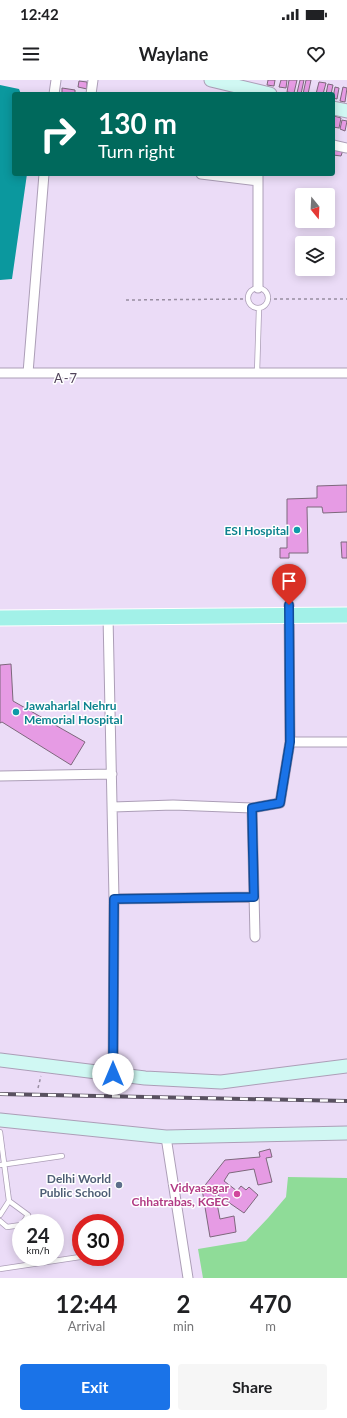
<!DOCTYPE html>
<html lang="en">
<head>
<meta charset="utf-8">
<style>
  :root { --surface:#fff; --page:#f6f6f6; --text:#202124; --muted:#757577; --accent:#1a73e8 }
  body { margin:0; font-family:Lato,sans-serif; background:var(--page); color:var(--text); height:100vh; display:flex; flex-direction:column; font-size:15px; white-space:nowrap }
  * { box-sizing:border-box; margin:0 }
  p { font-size:13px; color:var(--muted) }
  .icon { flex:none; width:22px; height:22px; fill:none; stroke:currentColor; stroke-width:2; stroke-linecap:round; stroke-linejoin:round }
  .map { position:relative; height:1198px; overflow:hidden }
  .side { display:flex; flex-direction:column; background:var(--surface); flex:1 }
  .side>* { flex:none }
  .guide { position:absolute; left:12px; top:12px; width:323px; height:84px; border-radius:4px; box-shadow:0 2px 10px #0003; background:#00695c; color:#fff; overflow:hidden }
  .needle { width:26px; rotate:162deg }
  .fabs { position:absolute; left:295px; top:108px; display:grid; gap:8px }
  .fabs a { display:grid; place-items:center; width:40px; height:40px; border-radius:4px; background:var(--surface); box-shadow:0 2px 10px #0003; font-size:20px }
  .speed { position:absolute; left:12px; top:1134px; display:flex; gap:8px; font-size:20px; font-weight:700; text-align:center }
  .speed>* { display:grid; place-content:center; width:52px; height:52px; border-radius:50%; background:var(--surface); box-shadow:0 2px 10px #0003; line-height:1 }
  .speed small { font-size:10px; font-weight:400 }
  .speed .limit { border:6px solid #d22; background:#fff; color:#111 }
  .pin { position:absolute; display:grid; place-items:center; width:34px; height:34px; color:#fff; margin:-41px -17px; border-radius:50% 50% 50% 0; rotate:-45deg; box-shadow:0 0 4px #0007 }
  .pin .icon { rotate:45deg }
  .me { position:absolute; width:44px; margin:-22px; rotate:0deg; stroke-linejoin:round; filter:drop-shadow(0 0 3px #0008) }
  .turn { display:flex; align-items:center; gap:14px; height:84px; padding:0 20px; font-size:18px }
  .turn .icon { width:52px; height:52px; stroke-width:2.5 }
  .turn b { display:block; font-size:28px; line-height:34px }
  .eta { display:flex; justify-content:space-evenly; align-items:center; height:68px; text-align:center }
  .eta b { font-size:24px; font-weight:700; line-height:28px }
  .primary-button { display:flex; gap:8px; margin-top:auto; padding:8px 20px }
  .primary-button a { flex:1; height:46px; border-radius:4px; background:var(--accent); color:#fff; font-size:16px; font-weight:700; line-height:46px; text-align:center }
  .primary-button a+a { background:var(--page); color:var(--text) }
  .status { display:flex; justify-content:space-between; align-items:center; height:28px; padding:0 20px; background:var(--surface); direction:ltr }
  .status svg { height:11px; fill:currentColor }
  header { display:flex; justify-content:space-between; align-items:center; height:52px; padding:0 20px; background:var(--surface); font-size:18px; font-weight:700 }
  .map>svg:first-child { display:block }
  .green { fill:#8fdc98 }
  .water { fill:#0b989e }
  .building { fill:#e69be4; stroke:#7d687c }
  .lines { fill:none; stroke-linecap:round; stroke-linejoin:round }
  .lane-casing { stroke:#ac9eb7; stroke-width:6 }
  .street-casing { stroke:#ac9eb7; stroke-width:11 }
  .secondary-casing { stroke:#ac9eb7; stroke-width:15 }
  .primary-casing { stroke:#fff; stroke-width:17 }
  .path { stroke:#988da1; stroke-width:1.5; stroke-dasharray:3 3; stroke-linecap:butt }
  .lane { stroke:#fff; stroke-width:4.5 }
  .street { stroke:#fff; stroke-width:9 }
  .secondary { stroke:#d0f8f3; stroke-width:13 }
  .primary { stroke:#a2f1e8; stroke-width:15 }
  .rail-casing { stroke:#595160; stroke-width:4 }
  .rail { stroke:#fff; stroke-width:2.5; stroke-dasharray:8; stroke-linecap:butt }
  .route-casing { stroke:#114b97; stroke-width:10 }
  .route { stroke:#1a73e8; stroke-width:7 }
  .culture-dot { fill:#0f9aa8; stroke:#fff; stroke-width:1.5 }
  .service-dot { fill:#5c6f8a; stroke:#fff; stroke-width:1.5 }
  .hotel-dot { fill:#d1479c; stroke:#fff; stroke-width:1.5 }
  .labels { text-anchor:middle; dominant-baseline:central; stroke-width:3; stroke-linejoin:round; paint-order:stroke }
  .culture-label { font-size:12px; font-weight:bold; fill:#0d838f; stroke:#fff; text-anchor:end }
  .service-label { font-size:12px; font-weight:bold; fill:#4e5e75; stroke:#fff; text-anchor:end }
  .hotel-label { font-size:12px; font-weight:bold; fill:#b23c85; stroke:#fff; text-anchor:end }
  .neighbourhood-label { font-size:13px; letter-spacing:1px; fill:#52455b; stroke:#fff }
</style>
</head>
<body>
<div class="status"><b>12:42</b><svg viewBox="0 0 49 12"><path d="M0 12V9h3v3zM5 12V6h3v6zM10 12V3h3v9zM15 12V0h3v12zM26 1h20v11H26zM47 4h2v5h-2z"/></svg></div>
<header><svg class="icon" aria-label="menu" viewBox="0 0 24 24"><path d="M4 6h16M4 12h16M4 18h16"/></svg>Waylane<svg class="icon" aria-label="heart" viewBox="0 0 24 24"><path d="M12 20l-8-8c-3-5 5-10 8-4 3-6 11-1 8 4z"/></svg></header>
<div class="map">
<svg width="347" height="1198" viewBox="0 0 347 1198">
  <rect width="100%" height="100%" fill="#ebdcf7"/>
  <path class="green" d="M288,1097L347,1098V1198H203L198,1169L246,1161L268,1138L286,1117Z"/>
  <path class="water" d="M0,5L19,9L21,14H14V94H27L12,199L0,200Z"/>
  <path class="building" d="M268,0H275L274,6L267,5Z
    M281,0H287L286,8L279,7Z
    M289,0H297L294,13L287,12Z
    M300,0H304L301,14L297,13Z
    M306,0H311L308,14H303Z
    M79,1L87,2V9L78,7Z
    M319,2L326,3L323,14H316Z
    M328,4L333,5L331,14H326Z
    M335,7L339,8L337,19L333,18Z
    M343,7L347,8L345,22L340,21Z
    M62,8L75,10V14H62Z
    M334,36L341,38L339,48L333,47Z
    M342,40L347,41L345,51L340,49Z
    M334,68L343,70L341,76L333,75Z
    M347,405V432L323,433L322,427H307L308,473H289V478H280V468H287V419L317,418V406Z
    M341,462H347V478H342Z
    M11,584L13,621L85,662L71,685L2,642L0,643V585Z
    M270,1069L272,1077L266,1078L272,1102L258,1105L254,1089L229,1093L224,1101L237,1111L241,1106L246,1110L249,1107L258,1115L244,1133L215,1113L220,1139L234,1136L236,1152L210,1157L202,1109L225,1080L260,1077L259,1072Z"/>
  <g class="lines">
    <defs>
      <path id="lane" d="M248 218a10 10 0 1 1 20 0a10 10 0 1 1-20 0Z
        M257,293L259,228
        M0,1052L9,1121L0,1135
        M0,1085L62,1076
        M9,1121L28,1135L23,1143
        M0,1141L7,1147L21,1145
        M0,1189L80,1177"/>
      <path id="street" d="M54,14L56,0
        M91,14L93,0
        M333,65L347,68
        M201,94L258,101
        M258,94V208
        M0,293H347
        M28,293L44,94
        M108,536L114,819L113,994
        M290,662H347
        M0,696L112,694
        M113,727L173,725L252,728L280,723L290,662L289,525
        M252,728L255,857
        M114,819L254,817
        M166,1057L188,1198"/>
      <path id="secondary" d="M211,0L270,14
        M333,28L347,31
        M0,980L145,998L221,1002L347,986
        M0,1040L166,1057L347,1053"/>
      <path id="primary" d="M0,538L347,535"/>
    </defs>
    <use href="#lane" class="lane-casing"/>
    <use href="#street" class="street-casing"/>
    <use href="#secondary" class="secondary-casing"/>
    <use href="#primary" class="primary-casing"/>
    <path class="path" d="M268,219H347
      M126,220L248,219
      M38,1008L41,996"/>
    <use href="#lane" class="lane"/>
    <use href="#street" class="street"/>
    <use href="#secondary" class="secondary"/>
    <use href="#primary" class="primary"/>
    <defs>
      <path id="rail" d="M0,1014L347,1021"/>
    </defs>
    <use href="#rail" class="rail-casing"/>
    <use href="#rail" class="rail"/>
  </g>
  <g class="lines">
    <defs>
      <path id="route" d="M113,994L114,819L254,817L252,728L280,723L290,662L289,525"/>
    </defs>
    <use href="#route" class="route-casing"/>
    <use href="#route" class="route"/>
  </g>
  <g class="culture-dot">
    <circle cx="297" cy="450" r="4"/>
    <circle cx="16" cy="632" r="4"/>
  </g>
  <circle class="service-dot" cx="119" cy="1105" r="4"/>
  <circle class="hotel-dot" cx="237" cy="1114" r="4"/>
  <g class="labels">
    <g class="culture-label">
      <text x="289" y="450">ESI Hospital</text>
      <text x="24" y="625" text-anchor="start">Jawaharlal Nehru<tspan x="24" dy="14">Memorial Hospital</tspan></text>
    </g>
    <g class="service-label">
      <text x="111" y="1098">Delhi World<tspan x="111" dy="14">Public School</tspan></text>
    </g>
    <g class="hotel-label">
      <text x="229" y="1107">Vidyasagar<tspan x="229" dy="14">Chhatrabas, KGEC</tspan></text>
    </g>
    <g class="neighbourhood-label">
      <text x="66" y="298">A-7</text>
    </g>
  </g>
</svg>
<div class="fabs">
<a><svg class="needle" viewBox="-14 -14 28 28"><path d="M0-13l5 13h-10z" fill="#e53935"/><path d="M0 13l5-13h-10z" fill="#757577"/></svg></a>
<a><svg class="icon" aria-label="layers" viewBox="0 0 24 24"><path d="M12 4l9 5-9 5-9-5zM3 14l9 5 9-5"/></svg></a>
</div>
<div class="speed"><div>24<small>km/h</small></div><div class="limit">30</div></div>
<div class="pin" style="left:289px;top:525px;background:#d93025"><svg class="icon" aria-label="arrive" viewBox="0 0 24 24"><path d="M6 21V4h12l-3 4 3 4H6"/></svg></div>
<svg class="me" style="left:113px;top:994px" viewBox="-20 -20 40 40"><circle r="19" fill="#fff"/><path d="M0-13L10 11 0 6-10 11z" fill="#1a73e8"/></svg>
<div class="guide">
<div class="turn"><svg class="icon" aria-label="right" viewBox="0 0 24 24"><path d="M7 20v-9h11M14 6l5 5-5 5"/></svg><div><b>130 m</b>Turn right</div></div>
</div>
</div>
<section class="side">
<div class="eta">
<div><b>12:44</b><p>Arrival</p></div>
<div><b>2</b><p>min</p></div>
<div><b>470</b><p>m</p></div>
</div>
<div class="primary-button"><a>Exit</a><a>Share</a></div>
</section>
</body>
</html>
